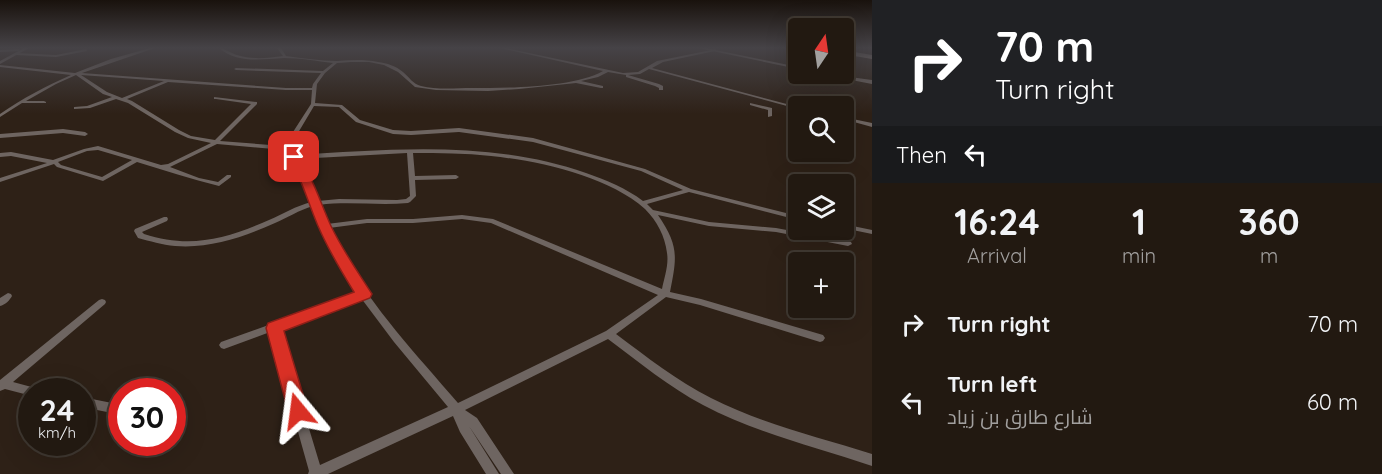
<!DOCTYPE html>
<html lang="en">
<head>
<meta charset="utf-8">
<style>
  :root { --surface:#221911; --page:#2a221a; --text:#f1f3f6; --muted:#a2a09f; --line:#3f3831 }
  body { margin:0; font-family:Quicksand,Cairo,sans-serif; background:var(--page); color:var(--text); height:100vh; display:flex; flex-direction:column; font-size:22px; white-space:nowrap }
  * { box-sizing:border-box; margin:0 }
  p { font-size:20px; color:var(--muted) }
  .icon { flex:none; width:33px; height:33px; fill:none; stroke:currentColor; stroke-width:2; stroke-linecap:round; stroke-linejoin:round }
  .map { position:relative; flex:1; overflow:hidden }
  .drawer { display:flex; flex-direction:column; background:var(--surface); width:510px }
  .drawer>* { flex:none }
  .banner { background:#202124; color:#fff; overflow:hidden }
  .needle { width:39px; rotate:13deg }
  .controls { position:absolute; left:788px; top:18px; display:grid; gap:12px }
  .controls a { display:grid; place-items:center; width:66px; height:66px; border-radius:6px; background:var(--surface); box-shadow:0 6px 24px #0002,0 0 0 2px var(--line); font-size:30px }
  .speed { position:absolute; left:18px; top:378px; display:flex; gap:12px; font-size:30px; font-weight:700; text-align:center }
  .speed>* { display:grid; place-content:center; width:78px; height:78px; border-radius:50%; background:var(--surface); box-shadow:0 6px 24px #0002,0 0 0 2px var(--line); line-height:1 }
  .speed small { font-size:15px; font-weight:400 }
  .speed .limit { border:9px solid #d22; background:#fff; color:#111 }
  .pin { position:absolute; display:grid; place-items:center; width:51px; height:51px; color:#fff; margin:-26px; border-radius:12px; box-shadow:0 3px 9px #0006 }
  .me { position:absolute; width:66px; margin:-33px; rotate:344deg; stroke-linejoin:round; filter:drop-shadow(0 0 4px #0008) }
  .turn { display:flex; align-items:center; gap:21px; height:126px; padding:0 24px; font-size:27px }
  .turn .icon { width:78px; height:78px; stroke-width:2.5 }
  .turn b { display:block; font-size:42px; line-height:51px }
  .then { display:flex; align-items:center; height:57px; padding:0 24px; background:#0003; gap:12px; font-size:22px }
  .eta { display:flex; justify-content:space-evenly; align-items:center; height:102px; text-align:center }
  .eta b { font-size:36px; font-weight:700; line-height:42px }
  ul { padding:0; list-style:none }
  li { display:flex; align-items:center; gap:18px; height:78px; padding:0 24px }
  li div { flex:1 }
  li b { display:block; font-size:22px }
  li em { font-style:normal }
  main { display:flex; flex:1; min-height:0 }
  .map>svg:first-child { display:block }
  .lines { fill:none; stroke-linecap:round; stroke-linejoin:round }
  .minor { fill:#6e6561; fill-rule:evenodd }
  .tertiary { fill:#6e6561; fill-rule:evenodd }
  .secondary { fill:#978a83; fill-rule:evenodd }
  .route { fill:#d93025; stroke:#8d1f18; stroke-width:1.5 }
</style>
</head>
<body>
<main>
<div class="map">
<svg width="872" height="474" viewBox="0 0 872 474">
  <rect width="100%" height="100%" fill="#2e2117"/>
  <g class="lines">
    <path class="minor" d="M150,48H155L82,73L286,88H312L313,84L321,73L236,70L234,69L236,68L323,71L333,63C317,61 300,58 284,58C261,59 238,64 219,48C226,49 231,53 237,55C252,60 268,58 283,56L277,48H281L286,56C303,58 320,61 337,61C351,60 364,59 378,62C387,63 396,66 403,72C409,77 413,84 421,86C437,90 456,88 472,88C507,88 573,88 603,71L500,48H506L623,73L638,72L657,61L716,49L715,51L663,62L652,68L798,107V109L649,69L640,74L628,75L659,84L663,86V90H659V88L655,86L626,77V75L608,72L598,77L581,81L603,86V88H601L576,83L519,89L488,91L436,90L415,87L398,72L384,65L369,62H351L337,63L325,73L317,84L315,103L342,105L360,120L393,130L411,131L459,128L533,138L645,169L691,189L798,216V220L689,192L647,204L653,210L709,222L776,228L851,242L852,244L848,246L776,232L709,226L658,215C679,246 677,257 670,292L701,299L823,335L825,338L823,341L820,342L700,305L666,297L616,334C647,357 677,381 711,398C762,424 818,437 872,454V466C815,447 756,433 703,405C669,387 639,362 608,339L465,410L477,418L514,474H501L469,426L499,474H486L460,432L453,416L328,474H308L309,471L270,332L224,349L221,348L219,345L221,342L358,293L337,259L313,206C299,210 287,218 275,223C244,237 209,249 175,246C162,245 150,241 138,238L134,231L135,229L164,217H167L168,219L167,221L142,232L144,234C190,249 226,239 269,220C283,214 296,206 311,202L297,168L284,150L217,144L170,167L199,178L218,182L227,175H231V177L219,186C191,179 164,170 137,162L103,181L57,167L54,164L0,182V178L47,163L11,156L0,157V153L11,152L53,160L84,149L98,146L161,165L168,164L211,143L188,138L175,132L128,103L116,99L90,108L74,109V107L87,106L112,97L103,94L76,75L56,84L26,101H44L46,102V103H22L0,117V114C23,98 46,86 71,75L0,67V65L75,73L111,59ZM81,75L164,81L122,98L107,92ZM168,82L286,90H312L311,104L284,146L220,141L257,104V102L214,97V99H216L251,104L215,140L191,136L179,130L132,101L127,99ZM314,106L339,107L356,122L393,134L411,135L459,132L533,142L641,171L683,190L643,201C626,188 606,180 586,173C492,140 392,149 295,155L289,148ZM98,150L132,160L102,177L61,165L58,162L87,151ZM407,153L410,196L406,199L397,200L339,199L318,201L307,175L297,159ZM413,153C439,153 465,153 491,156C539,161 608,176 645,209C657,221 665,236 667,253C669,265 664,278 662,289L493,219L462,215L413,219H367L327,224L319,205C349,201 378,206 408,203L410,202L416,196L415,180L456,179L459,177L456,175L415,176ZM462,219L491,223L658,295L606,331L458,403C409,346 361,296 329,228L367,223H413ZM361,298L394,342L448,407L320,465L279,329Z
      M784,48L798,49V51Z
      M20,49L19,51L0,52V50Z
      M86,49L87,51L56,57L17,55L15,54L17,53L56,55Z
      M843,58L852,60L853,61L851,62L843,60Z
      M750,103L772,108V116L768,117V110L750,105Z
      M843,117L872,123V127L843,119Z
      M63,129L85,132L88,134L85,136L63,133L0,138V134Z
      M843,224L872,230V234L843,228Z
      M8,293L11,294L12,296C10,300 5,305 0,306V298Z
      M102,299L105,300L106,302L105,304L13,382L39,389L40,392H32V396L5,389L0,391V380L99,300Z
      M82,397L122,405V415L82,407Z
      M175,400L179,402L181,405L179,408L172,411V401Z"/>
    <path class="tertiary" d="M24,48H29L0,64V61Z
      M698,48H706L798,67V69Z
      M820,74H828L872,80V84Z"/>
    <path class="secondary" d="M843,50L872,55V59L843,54Z"/>
  </g>
  <linearGradient id="sky" x2="0" y2="1"><stop stop-color="#19120d"/><stop offset="0.42" stop-color="#464347"/><stop offset="1" stop-color="#464347" stop-opacity="0"/></linearGradient>
  <rect width="872" height="114" fill="url(#sky)"/>
  <path class="route" d="M294,154L298,155C313,177 320,202 331,226C343,251 358,272 372,294L370,298L284,331L308,411L305,417L298,420L291,417L288,411L266,328L268,323L354,292C341,271 328,249 318,226C308,203 302,179 289,157Z"/>
</svg>
<div class="controls">
<a><svg class="needle" viewBox="-14 -14 28 28"><path d="M0-13l5 13h-10z" fill="#e53935"/><path d="M0 13l5-13h-10z" fill="#a2a09f"/></svg></a>
<a><svg class="icon" aria-label="search" viewBox="0 0 24 24"><circle cx="10" cy="10" r="6"/><path d="M15 15l6 6"/></svg></a>
<a><svg class="icon" aria-label="layers" viewBox="0 0 24 24"><path d="M12 4l9 5-9 5-9-5zM3 14l9 5 9-5"/></svg></a>
<a>+</a>
</div>
<div class="speed"><div>24<small>km/h</small></div><div class="limit">30</div></div>
<div class="pin" style="left:294px;top:157px;background:#d93025"><svg class="icon" aria-label="arrive" viewBox="0 0 24 24"><path d="M6 21V4h12l-3 4 3 4H6"/></svg></div>
<svg class="me" style="left:298px;top:411px" viewBox="-20 -20 40 40"><path d="M0-17L14 15 0 8-14 15z" fill="#d93025" stroke="#fff" stroke-width="4"/></svg>
</div>
<section class="drawer">
<div class="banner">
<div class="turn"><svg class="icon" aria-label="right" viewBox="0 0 24 24"><path d="M7 20v-9h11M14 6l5 5-5 5"/></svg><div><b>70 m</b>Turn right</div></div>
<div class="then">Then<svg class="icon" aria-label="left" viewBox="0 0 24 24"><path d="M17 20v-9H6M10 6l-5 5 5 5"/></svg></div>
</div>
<div class="eta">
<div><b>16:24</b><p>Arrival</p></div>
<div><b>1</b><p>min</p></div>
<div><b>360</b><p>m</p></div>
</div>
<ul>
<li><svg class="icon" aria-label="right" viewBox="0 0 24 24"><path d="M7 20v-9h11M14 6l5 5-5 5"/></svg><div><b>Turn right</b></div><em>70 m</em></li>
<li><svg class="icon" aria-label="left" viewBox="0 0 24 24"><path d="M17 20v-9H6M10 6l-5 5 5 5"/></svg><div><b>Turn left</b><p>شارع طارق بن زياد</p></div><em>60 m</em></li>
</ul>
</section>
</main>
</body>
</html>
